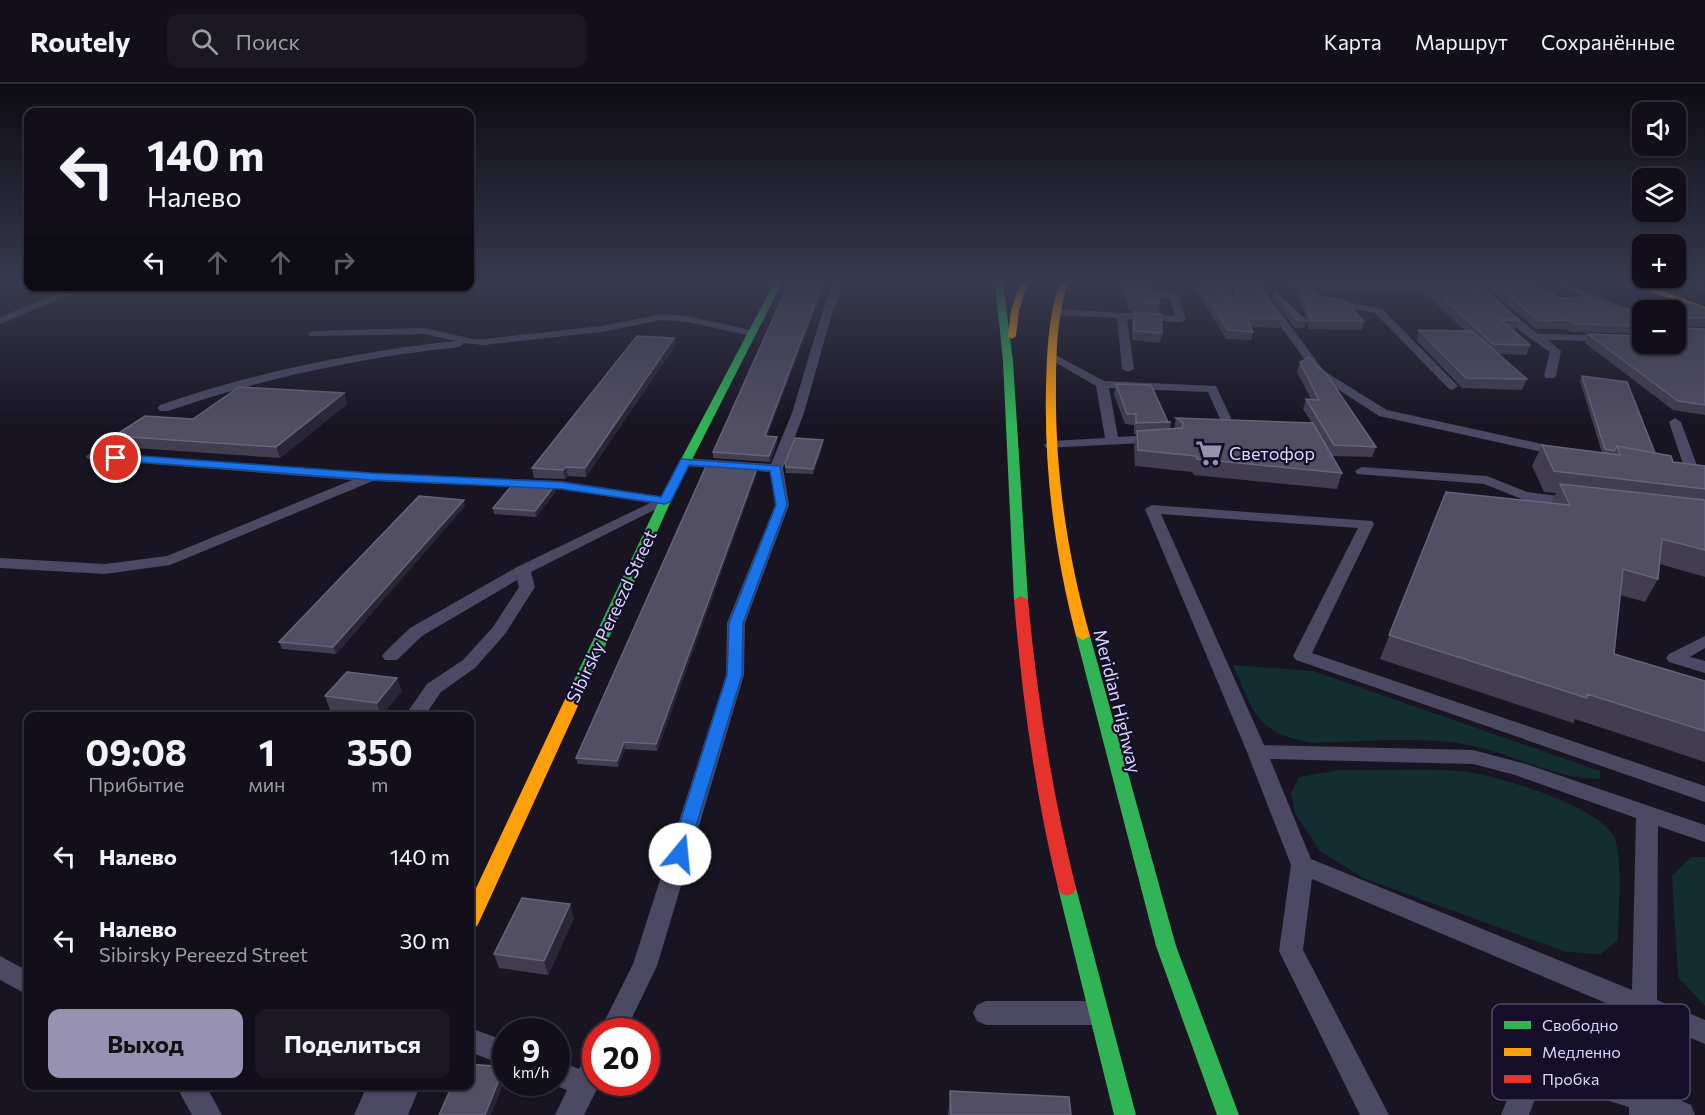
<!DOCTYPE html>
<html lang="ru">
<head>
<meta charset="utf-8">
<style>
  :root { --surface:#120f1a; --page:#1b1823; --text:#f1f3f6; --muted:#9c9ca2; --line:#312f39; --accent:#9892b2 }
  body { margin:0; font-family:Commissioner,sans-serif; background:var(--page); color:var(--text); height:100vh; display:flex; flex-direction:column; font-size:22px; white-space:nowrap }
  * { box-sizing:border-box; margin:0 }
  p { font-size:20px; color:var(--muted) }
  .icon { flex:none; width:33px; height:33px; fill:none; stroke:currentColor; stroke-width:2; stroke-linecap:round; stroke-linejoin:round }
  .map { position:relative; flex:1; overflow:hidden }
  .panel { position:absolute; left:24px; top:628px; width:450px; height:378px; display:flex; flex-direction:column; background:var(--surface); border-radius:12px; box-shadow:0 2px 4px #0004,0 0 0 2px var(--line) }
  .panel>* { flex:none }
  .guide { position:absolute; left:24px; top:24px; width:450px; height:183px; border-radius:12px; box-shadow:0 2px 4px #0004,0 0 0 2px var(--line); background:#120f1a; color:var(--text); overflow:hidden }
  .buttons { position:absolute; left:1632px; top:18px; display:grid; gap:12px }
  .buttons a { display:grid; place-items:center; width:54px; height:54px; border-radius:12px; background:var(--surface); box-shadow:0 2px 4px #0004,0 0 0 2px var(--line); font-size:30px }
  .speed { position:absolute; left:492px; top:934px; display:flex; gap:12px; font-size:30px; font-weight:700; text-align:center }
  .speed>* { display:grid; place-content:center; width:78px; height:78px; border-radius:50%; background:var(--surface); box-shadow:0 2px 4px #0004,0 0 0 2px var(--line); line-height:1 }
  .speed small { font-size:15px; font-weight:400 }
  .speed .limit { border:9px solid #d22; background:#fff; color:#111 }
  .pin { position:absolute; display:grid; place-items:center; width:51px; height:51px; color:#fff; margin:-26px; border:3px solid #fff; border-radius:50%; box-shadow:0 2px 6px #0007 }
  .me { position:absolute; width:66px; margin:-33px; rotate:17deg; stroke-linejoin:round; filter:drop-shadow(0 0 4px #0008) }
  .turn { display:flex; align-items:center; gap:21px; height:126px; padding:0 24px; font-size:27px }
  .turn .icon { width:78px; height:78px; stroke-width:2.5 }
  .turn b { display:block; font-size:42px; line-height:51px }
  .lanes { display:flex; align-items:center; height:57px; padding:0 24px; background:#0003; justify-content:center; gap:30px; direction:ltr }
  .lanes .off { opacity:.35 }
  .eta { display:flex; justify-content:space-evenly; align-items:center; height:102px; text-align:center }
  .eta b { font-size:36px; font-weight:700; line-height:42px }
  .primary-button { display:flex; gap:12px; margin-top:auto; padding:12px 24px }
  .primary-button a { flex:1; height:69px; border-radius:12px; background:var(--accent); color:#111; font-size:24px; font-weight:700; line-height:69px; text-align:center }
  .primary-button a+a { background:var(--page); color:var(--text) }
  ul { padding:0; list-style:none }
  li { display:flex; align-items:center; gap:18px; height:84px; padding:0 24px }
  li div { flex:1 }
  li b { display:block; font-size:22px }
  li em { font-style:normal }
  header { display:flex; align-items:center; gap:36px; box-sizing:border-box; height:84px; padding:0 30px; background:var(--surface); border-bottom:2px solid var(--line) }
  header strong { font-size:28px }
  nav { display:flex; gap:33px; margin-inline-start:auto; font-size:21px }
  .search { width:420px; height:54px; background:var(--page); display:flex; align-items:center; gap:15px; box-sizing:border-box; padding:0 21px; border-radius:12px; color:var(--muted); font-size:22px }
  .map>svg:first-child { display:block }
  .green { fill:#122e31 }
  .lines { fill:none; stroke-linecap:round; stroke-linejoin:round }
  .lane { fill:#4b4963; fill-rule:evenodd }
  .street { fill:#4b4963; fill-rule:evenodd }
  .fast { fill:#30b455; fill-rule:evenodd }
  .slow { fill:#ff9f0a; fill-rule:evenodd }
  .jam { fill:#e5322d; fill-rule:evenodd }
  .wall { fill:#423d51 }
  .shaded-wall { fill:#2a2636 }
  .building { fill:#524e64; stroke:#68637c; stroke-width:1.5 }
  .route { fill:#1a73e8; stroke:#114b97; stroke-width:1.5 }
  .labels { text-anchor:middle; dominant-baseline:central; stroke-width:4.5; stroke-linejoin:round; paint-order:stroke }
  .poi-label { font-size:18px; fill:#ddd6ff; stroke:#140e28; text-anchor:start }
  .street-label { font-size:18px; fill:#ddd6ff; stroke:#140e28 }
  .key { fill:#140e28; stroke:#504a68; stroke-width:1.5 }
  .key-label { font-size:16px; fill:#ddd6ff }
</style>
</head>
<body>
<header>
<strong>Routely</strong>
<div class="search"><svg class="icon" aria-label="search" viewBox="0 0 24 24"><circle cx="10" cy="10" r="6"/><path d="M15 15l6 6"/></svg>Поиск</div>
<nav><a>Карта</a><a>Маршрут</a><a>Сохранённые</a></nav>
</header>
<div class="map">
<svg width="1705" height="1031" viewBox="0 0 1705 1031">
  <rect width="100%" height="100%" fill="#181422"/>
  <path class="green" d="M1233,581L1313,587L1600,687V695C1554,695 1513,669 1468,661C1419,652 1362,658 1313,659C1256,650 1254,628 1233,581Z
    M1341,686C1380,687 1421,684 1460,687C1495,690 1594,721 1613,751C1624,770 1618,832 1618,856L1601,870L1566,868L1363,794L1320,767L1295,729L1291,709L1299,693Z
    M1691,773H1705V922L1678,893L1672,792Z"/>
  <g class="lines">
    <path class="lane" d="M834,199H844L832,229L804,329L783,384L789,421L745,539L744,591L657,882L625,948H599L633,880L726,591L727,539L775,421L770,388L685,382L678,378L685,374L771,380L792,329L822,229Z
      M1120,199H1130V205L1177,209L1186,235L1181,238L1127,235L1134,285L1128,288L1122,285L1117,234L1057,231L1052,228L1057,225L1175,232L1170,214L1122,210Z
      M1223,199H1233L1232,220L1224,218Z
      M1249,199L1442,202L1445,199H1455L1445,208H1384L1261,202L1324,287L1387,326L1560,364L1567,368L1560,372L1379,332L1316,291Z
      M1553,199H1566L1642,231V238Z
      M76,202H90L0,240V233Z
      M1326,214L1382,225L1458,302L1452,306L1448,304L1375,229L1323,219V215Z
      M1503,222L1538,250L1642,252V258L1548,256L1561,267L1556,292L1554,294H1546L1544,292L1550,268L1523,249L1499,227L1498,225Z
      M661,230L687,232L751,246L756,249L751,252L687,238L661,236L602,248L484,261L464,259L459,263C359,274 263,294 168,327H160L158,324L160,321C256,288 354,268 455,257L425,250L309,252L308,250L313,247L425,244L473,255H484L602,242Z
      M1052,269L1104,297L1216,302L1231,334L1229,337H1221L1208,308L1109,304L1118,353L1156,351L1162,355L1161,358L1046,364L1044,361L1051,357L1105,354L1096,302L1048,274V270Z
      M1675,334L1681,338L1699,387L1697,390L1677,391L1670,387L1672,384L1684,383L1669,338Z
      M93,368L369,389L561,397L665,413L672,417L531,488L535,503L505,550L475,584L441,608L424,633H404L427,600L463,576L493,543L519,503L517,496L422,552L397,576H385L382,572L385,568L410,544L517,483L650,419L561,405L373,397L170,481L105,490L0,484V474L105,480L167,472L352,396L88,375L86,372Z
      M1362,383L1487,392L1527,408L1573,414L1580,418L1573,422L1524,416L1484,400L1357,390L1355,387Z
      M1152,421L1372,437L1374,440L1312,569L1705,702V718L1296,576L1293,572L1358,444L1161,430L1264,661L1473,666L1526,680L1705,741V758L1658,742L1657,916L1705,936V960L1657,940V1007L1691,1021L1695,1031H1629V1023C1600,1013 1569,1007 1538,1007L1529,1031H1501L1519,985C1549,973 1601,987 1630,997L1632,930L1312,795L1303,866L1389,1031H1360L1279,867L1291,781L1247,668L1145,425ZM1270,675L1473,680L1515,691L1636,734L1632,906L1311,775Z
      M1705,552V564L1690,573L1705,577V589L1669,578L1666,574L1669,570Z
      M0,872L28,887V911L0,896Z
      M986,917H1096L1105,921L1109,929L1105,937L1096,941H986L977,937L973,929L977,921Z
      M470,944L506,957V982L470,968Z
      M596,967V999H600L584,1031H555L567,1006L548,999H556V976L579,985L587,971Z
      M176,1002H206L222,1031H192Z"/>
    <path class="street" d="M367,1002H420L408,1031H354Z"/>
    <path class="fast" d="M774,199H782L671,417L582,613L579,617H569L566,613L659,417Z
      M995,199H1003L1013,277L1028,516L1021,520L1014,516L1003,277Z
      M1083,548L1090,552L1176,862L1239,1031H1217L1156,862L1076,552Z
      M1067,796L1074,799L1076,804L1136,1031H1114L1058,804L1060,799Z"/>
    <path class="slow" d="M1020,199H1028L1019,226L1016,252L1012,255L1008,252L1011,226Z
      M1060,199H1068C1057,233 1056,268 1056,303C1055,388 1067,470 1090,552L1083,556L1076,552C1055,470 1044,388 1046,303C1047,268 1048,233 1060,199Z
      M1630,199H1641L1705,223V228Z
      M574,608L579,609L582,613L480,836L477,842L470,844V817L566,613L569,609Z"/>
    <path class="jam" d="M1021,512L1028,516C1037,613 1052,709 1076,804L1074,809L1067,812L1060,809L1058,804C1035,709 1022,613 1014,516Z"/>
  </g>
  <path class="wall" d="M789,199H825L767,352L777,359L770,378L713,374V368Z
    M1132,199H1154L1153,205L1132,203Z
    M1192,199H1223L1224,212L1234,214L1235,199H1254L1281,235L1279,244L1251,243L1253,248L1251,256L1226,255Z
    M1299,199H1307L1318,212L1364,237L1362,246L1309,245L1297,206Z
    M1457,199H1526L1532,204L1558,214L1610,225L1642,231V250L1571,248L1566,245H1536L1489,205L1456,201Z
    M1677,199H1705V207Z
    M1429,201L1519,236L1516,245H1512L1530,261L1526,271L1498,270L1527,295L1522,306L1462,304L1416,256L1419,246L1465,247L1426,210Z
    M1126,203L1160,219L1158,229L1129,227L1125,212Z
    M1274,207L1306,237L1304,244H1295L1272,214Z
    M1647,221L1705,225V243L1679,242L1680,244L1705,245V331L1673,326L1585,259L1588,250L1642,260L1676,226H1645Z
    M1134,228L1162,249L1160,259L1132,256V238Z
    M674,254L675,262L586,393L568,392L565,395L534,394L532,384Z
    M1300,278L1376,363L1372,373L1332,372L1342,389L1337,405L1194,391L1192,388L1135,382L1134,362L1137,350H1134V341L1125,340L1114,311L1116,300L1168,338H1171L1170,345H1174L1176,334L1312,339L1303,325L1306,315H1311L1297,288Z
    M1582,292L1655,369L1673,378L1705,405V493L1660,480L1658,495L1645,518L1620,511L1614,570L1705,597V678L1575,635L1573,639L1380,575L1446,408L1551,419L1556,409L1544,408L1532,382L1542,361L1602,369L1580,297Z
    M344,309L347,320L280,374L120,363L114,352L193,335Z
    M823,361L813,390L786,389L785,379Z
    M757,384V389L657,667L625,665L618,683L578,680L576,674Z
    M556,407L536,433L494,430L493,424Z
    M465,422L336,570L282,565L279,558Z
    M402,607L381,632L330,626L325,612Z
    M574,834L548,891L499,884L494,870Z
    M950,1007L1071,1031H948Z"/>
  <path class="shaded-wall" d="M823,199H825L765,358V352Z
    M674,254L675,262L586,393L585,384Z
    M344,309L347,320L280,374L276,363Z
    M777,353V359L770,378L769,372Z
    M823,356V361L813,390V385Z
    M566,383L568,392L565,395L563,386Z
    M757,384V389L657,667L656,660Z
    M555,401L556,407L536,433L535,427Z
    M464,416L465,422L336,570L333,563Z
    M397,594L402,607L381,632L377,619Z
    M624,658L625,665L618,683L617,677Z
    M570,820L574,834L548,891L544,877Z
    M504,983L506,987V993L491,1031H485Z"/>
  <path class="building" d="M789,199H823L765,352L777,353L769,372L713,368Z
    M1198,199H1223L1224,212L1235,214L1236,199H1254L1281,235H1247L1253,248L1228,246Z
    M1300,199H1307L1318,212L1345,217L1364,237H1311Z
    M1494,199H1526L1532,204H1543L1558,214L1589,213L1610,225L1626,224L1642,231V242L1574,240L1569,236L1539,237Z
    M1429,201L1484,205L1519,236H1501L1530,261L1493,260Z
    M1126,203L1158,206L1160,219L1130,218Z
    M1274,207L1306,237L1297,236Z
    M1686,218L1705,225V234H1679L1678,241L1680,244L1705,245V321L1678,317L1588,250L1642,252V260H1676V226H1648L1647,221Z
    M1134,228L1161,230L1162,249L1134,247Z
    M1419,246L1472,247L1527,295L1466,294Z
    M637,252L674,254L585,384L566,383L563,386L532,384Z
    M1310,273L1317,283L1325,288L1376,363L1334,361L1306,315L1319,316L1300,278Z
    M1582,292L1627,298L1655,369L1617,362L1614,367L1605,365Z
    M1116,300L1151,301L1168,338H1171L1136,339V330H1127Z
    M239,303L344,309L276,363L114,352L145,332L193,335Z
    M1176,334L1313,339L1342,389L1197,375L1196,372L1138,366L1137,347L1182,344L1183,339Z
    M795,354L823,356L813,385L786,383L785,379Z
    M1542,361L1620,371L1617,362L1671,372L1673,378L1705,382V405L1554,387Z
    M707,380L757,384L656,660L624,658L617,677L576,674Z
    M513,400L555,401L535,427L493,424Z
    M1560,400L1705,416V466L1662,455L1658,495L1623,485L1614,570L1705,597V647L1587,610V614L1389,551L1446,408L1570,421Z
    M419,412L464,416L333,563L279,558Z
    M347,588L397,594L377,619L325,612Z
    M522,814L570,820L544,877L494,870Z
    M470,980L504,983L485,1031H439L452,1002H470Z
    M950,1007L1069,1013L1071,1031H951Z"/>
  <linearGradient id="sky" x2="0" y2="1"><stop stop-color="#0d0b13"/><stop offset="0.58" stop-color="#373a4f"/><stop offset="1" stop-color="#373a4f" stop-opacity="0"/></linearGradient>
  <rect width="1705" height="343" fill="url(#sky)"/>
  <path class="route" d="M116,370L371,389L561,398L661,413L681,375L780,382L787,421L743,539L742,591L686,775L680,777L673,775L670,770L727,591L729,539L776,421L770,387L689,381L671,417L665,420L561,405L371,396L112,376V371Z"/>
  <defs>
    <symbol id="supermarket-bare" viewBox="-9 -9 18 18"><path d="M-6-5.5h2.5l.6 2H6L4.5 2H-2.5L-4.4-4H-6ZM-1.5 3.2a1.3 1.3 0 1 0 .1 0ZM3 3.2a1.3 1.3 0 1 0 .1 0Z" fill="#9892b2" stroke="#140e28" stroke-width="2.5" paint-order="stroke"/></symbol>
  </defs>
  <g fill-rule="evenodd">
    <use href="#supermarket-bare" x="1190" y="350" width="38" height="38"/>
  </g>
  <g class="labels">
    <g class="poi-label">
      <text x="1229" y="369">Светофор</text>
    </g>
    <g class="street-label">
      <text transform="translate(611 532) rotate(-65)">Sibirsky Pereezd Street</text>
      <text transform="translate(1118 617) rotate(76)">Meridian Highway</text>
    </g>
  </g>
  <rect x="1492" y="920" width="198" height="96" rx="9" class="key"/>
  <rect x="1504" y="937" width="27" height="8" fill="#30b455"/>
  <rect x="1504" y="964" width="27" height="8" fill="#ff9f0a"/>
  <rect x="1504" y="991" width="27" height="8" fill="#e5322d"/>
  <g class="key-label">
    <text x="1542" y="947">Свободно</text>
    <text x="1542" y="974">Медленно</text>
    <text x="1542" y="1001">Пробка</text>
  </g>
</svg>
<div class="buttons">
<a><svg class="icon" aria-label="sound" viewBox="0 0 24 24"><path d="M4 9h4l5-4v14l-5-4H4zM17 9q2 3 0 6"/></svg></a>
<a><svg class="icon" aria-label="layers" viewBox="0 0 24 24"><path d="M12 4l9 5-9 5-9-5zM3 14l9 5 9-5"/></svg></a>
<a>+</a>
<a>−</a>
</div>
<div class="speed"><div>9<small>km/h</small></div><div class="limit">20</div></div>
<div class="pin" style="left:116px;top:374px;background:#d93025"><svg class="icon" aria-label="arrive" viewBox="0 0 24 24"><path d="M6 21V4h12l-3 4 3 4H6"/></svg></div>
<svg class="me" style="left:680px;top:770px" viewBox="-20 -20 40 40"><circle r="19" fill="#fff"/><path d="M0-13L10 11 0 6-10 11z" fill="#1a73e8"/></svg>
<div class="guide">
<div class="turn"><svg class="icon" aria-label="left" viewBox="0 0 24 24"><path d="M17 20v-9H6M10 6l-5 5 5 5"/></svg><div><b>140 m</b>Налево</div></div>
<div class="lanes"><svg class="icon" aria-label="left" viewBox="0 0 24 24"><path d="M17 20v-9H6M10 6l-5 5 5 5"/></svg><svg class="icon off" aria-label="ahead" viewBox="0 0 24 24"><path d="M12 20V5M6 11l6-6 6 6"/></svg><svg class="icon off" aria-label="ahead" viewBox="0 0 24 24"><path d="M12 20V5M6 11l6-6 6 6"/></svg><svg class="icon off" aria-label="right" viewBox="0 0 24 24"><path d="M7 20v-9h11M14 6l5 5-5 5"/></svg></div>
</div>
<section class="panel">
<div class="eta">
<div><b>09:08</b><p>Прибытие</p></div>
<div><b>1</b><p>мин</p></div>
<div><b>350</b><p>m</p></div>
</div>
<ul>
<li><svg class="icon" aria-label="left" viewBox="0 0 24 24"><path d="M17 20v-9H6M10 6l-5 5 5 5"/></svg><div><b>Налево</b></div><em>140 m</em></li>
<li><svg class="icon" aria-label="left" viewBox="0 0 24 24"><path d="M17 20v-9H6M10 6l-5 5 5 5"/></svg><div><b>Налево</b><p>Sibirsky Pereezd Street</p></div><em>30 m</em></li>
</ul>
<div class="primary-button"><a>Выход</a><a>Поделиться</a></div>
</section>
</div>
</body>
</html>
